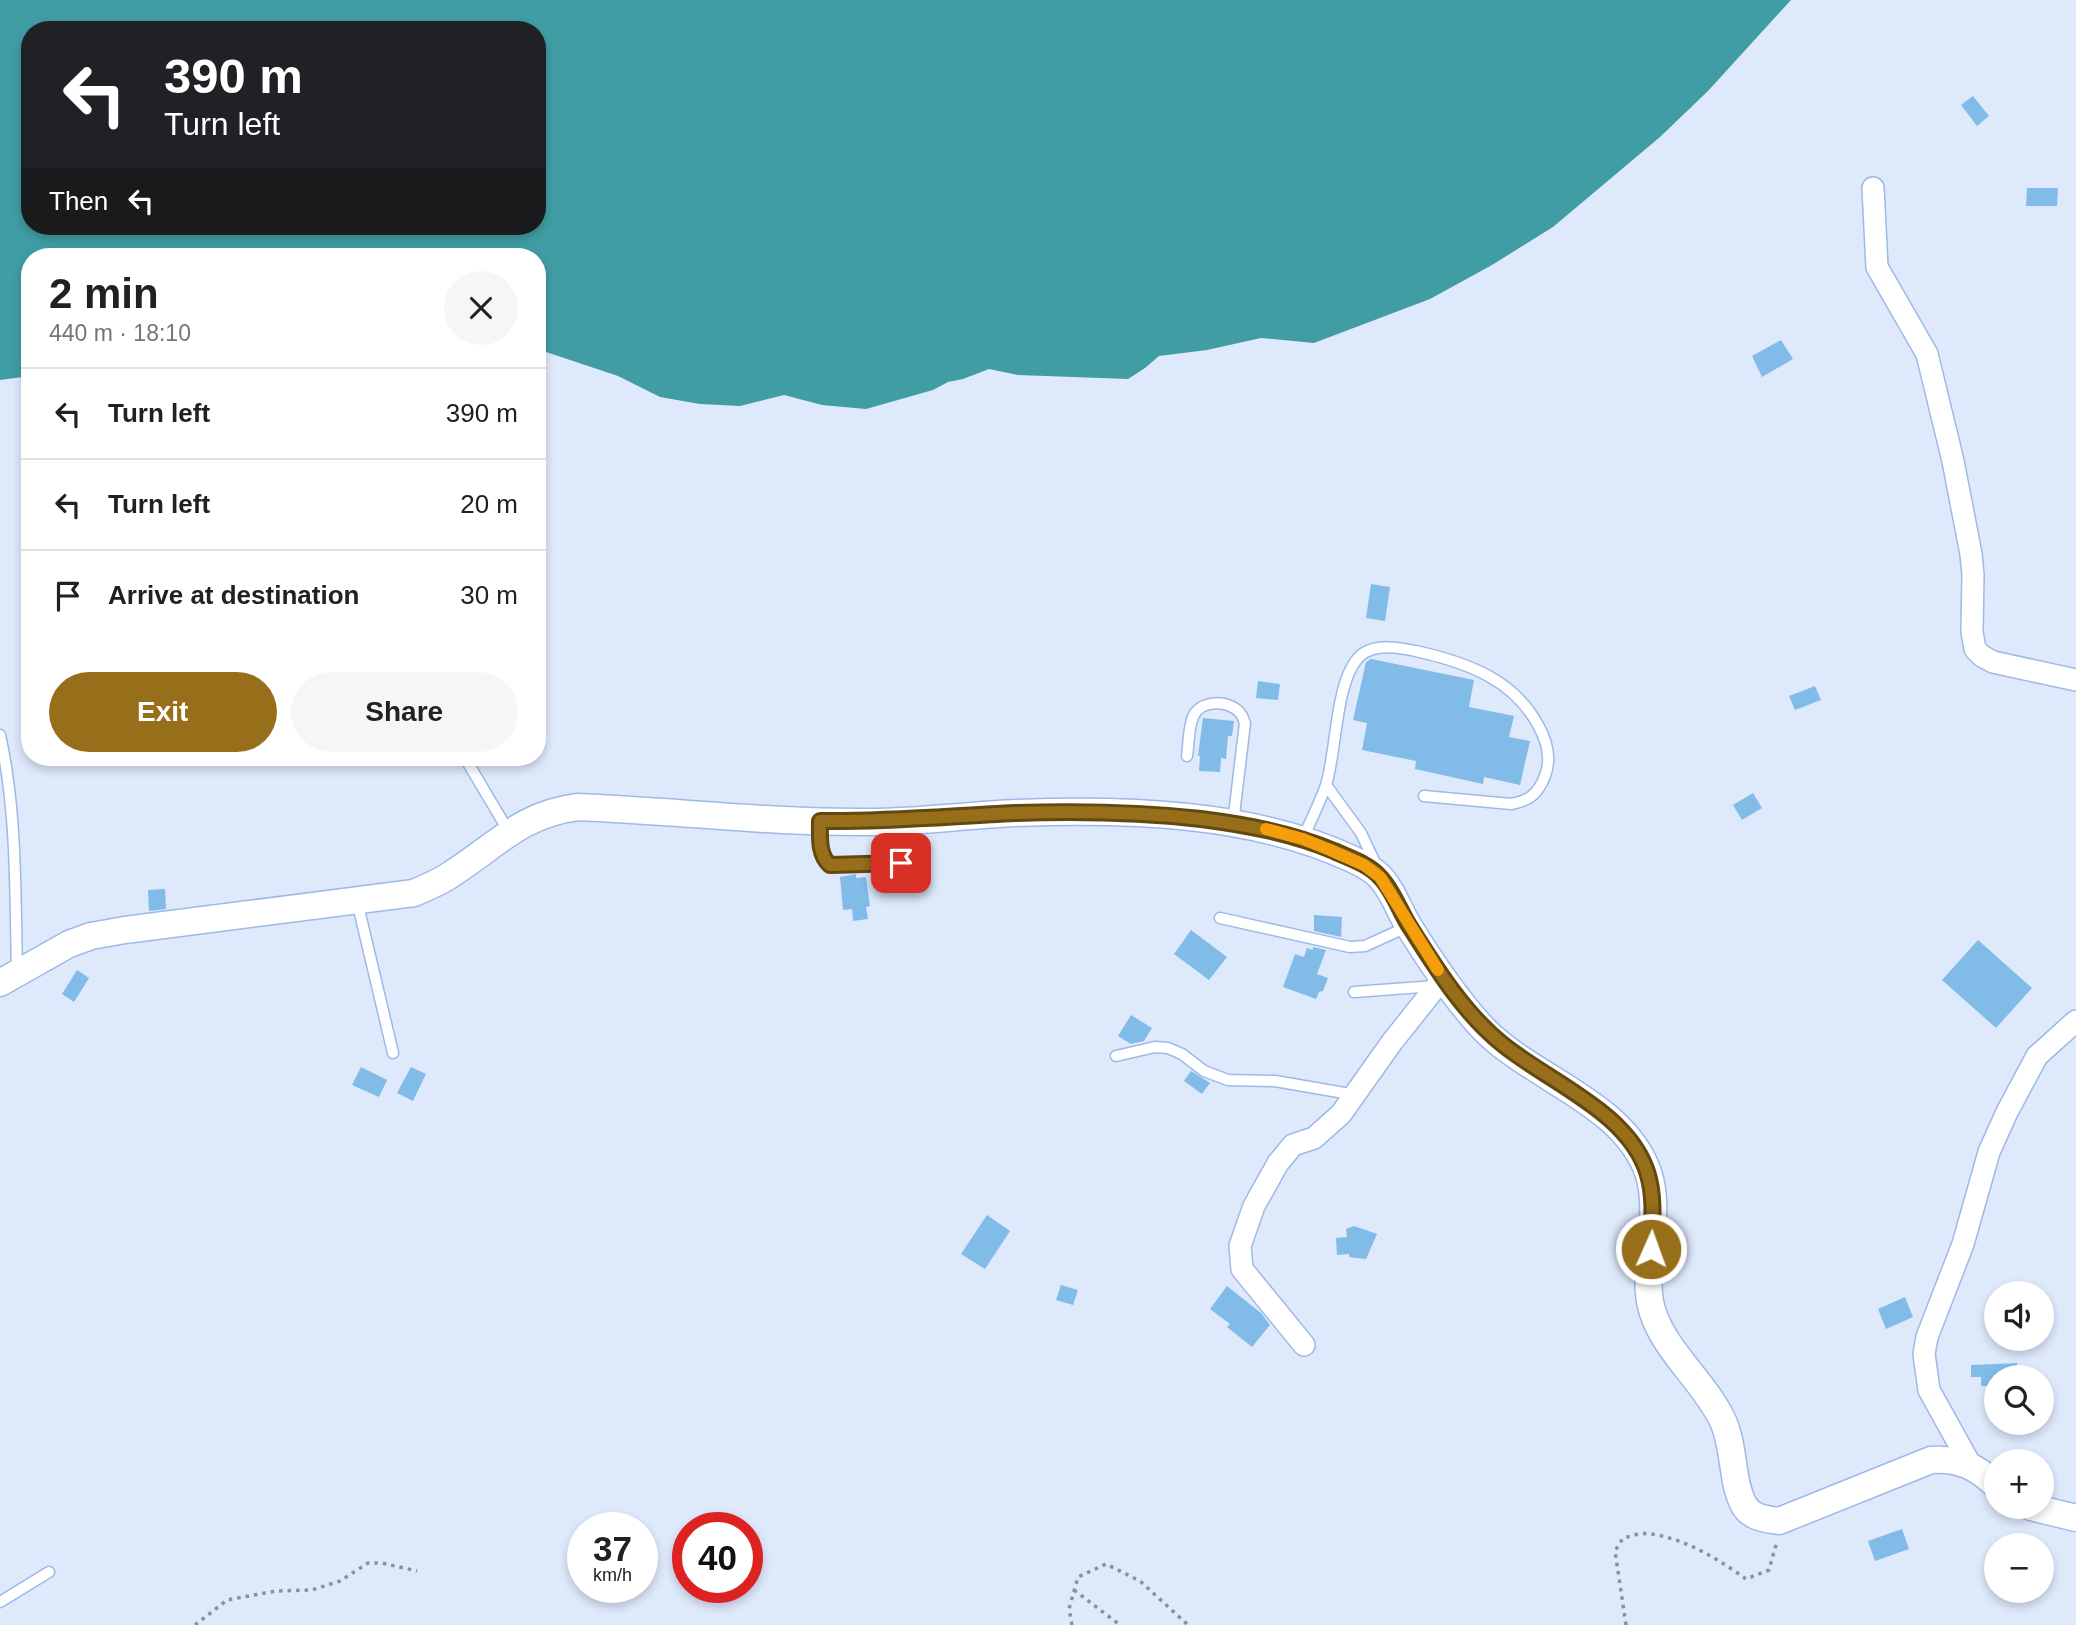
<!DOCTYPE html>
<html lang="en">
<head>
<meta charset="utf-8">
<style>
  :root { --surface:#fff; --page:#f6f6f6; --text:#202124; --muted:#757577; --line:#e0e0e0; --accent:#976f1a }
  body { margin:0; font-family:Arial,sans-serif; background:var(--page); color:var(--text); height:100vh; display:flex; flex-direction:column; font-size:26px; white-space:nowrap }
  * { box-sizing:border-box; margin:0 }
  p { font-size:23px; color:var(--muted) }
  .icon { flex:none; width:38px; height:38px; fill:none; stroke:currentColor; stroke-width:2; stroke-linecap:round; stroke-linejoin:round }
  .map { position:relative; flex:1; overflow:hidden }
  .drawer { position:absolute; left:21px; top:248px; width:525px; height:518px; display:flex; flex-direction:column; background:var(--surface); border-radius:28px; box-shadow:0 4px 10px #0003 }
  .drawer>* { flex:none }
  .banner { position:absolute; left:21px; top:21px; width:525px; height:214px; border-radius:28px; box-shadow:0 4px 10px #0003; background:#202124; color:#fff; overflow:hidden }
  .buttons { position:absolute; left:1984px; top:1281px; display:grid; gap:14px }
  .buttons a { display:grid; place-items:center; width:70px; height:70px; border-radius:50%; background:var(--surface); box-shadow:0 4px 10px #0003; font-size:35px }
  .speed { position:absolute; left:567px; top:1512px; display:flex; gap:14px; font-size:35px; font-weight:700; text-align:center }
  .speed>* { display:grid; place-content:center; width:91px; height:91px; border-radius:50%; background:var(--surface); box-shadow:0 4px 10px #0003; line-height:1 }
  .speed small { font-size:18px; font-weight:400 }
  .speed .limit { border:10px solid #d22; background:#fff; color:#111 }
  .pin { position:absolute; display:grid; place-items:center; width:60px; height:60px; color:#fff; margin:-30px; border-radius:14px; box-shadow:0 4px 10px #0006 }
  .me { position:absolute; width:77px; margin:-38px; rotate:2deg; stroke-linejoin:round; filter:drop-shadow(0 0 5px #0008) }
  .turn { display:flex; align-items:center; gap:24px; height:147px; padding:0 28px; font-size:32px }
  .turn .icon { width:91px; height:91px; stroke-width:2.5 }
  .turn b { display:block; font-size:49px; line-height:60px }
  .then { display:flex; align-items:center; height:66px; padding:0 28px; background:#0003; gap:14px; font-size:26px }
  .round { display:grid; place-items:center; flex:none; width:74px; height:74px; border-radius:37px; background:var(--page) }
  .head { display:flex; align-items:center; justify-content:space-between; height:119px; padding:0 28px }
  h1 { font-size:42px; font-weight:700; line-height:52px }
  .cta { display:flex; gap:14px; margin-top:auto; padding:14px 28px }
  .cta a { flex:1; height:80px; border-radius:42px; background:var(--accent); color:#fff; font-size:28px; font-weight:700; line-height:80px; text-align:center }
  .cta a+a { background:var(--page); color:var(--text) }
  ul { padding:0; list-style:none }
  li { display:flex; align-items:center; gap:21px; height:91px; padding:0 28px; border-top:2px solid var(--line) }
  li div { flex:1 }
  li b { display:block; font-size:26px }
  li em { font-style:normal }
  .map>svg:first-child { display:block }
  .water { fill:#409da4; fill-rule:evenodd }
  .building { fill:#81bbe7 }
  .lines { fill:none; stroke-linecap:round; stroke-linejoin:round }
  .service-casing { stroke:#9fb9e6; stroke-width:13 }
  .minor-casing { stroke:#9fb9e6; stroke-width:24 }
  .tertiary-casing { stroke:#9fb9e6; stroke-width:29 }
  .path { stroke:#8691a4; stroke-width:3.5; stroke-dasharray:3.5 5; stroke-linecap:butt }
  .service { stroke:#fff; stroke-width:10 }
  .minor { stroke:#fff; stroke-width:21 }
  .tertiary { stroke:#fff; stroke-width:26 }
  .route-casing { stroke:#624811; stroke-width:18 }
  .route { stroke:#976f1a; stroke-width:12 }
  .slow { stroke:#f59e0b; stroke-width:12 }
</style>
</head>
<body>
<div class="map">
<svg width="2076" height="1625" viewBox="0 0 2076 1625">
  <rect width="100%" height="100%" fill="#dee9fc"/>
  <path class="water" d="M0,0H1791L1708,91L1660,137L1553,227L1492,265L1430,299L1314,343L1261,338L1207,350L1159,356L1145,368L1128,379L1018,375L989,369L963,379L948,382L933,390L866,409L822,405L784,395L740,406L700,404L660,397L618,376L537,349V257H30V376L0,380ZM30,30H537V226H30Z"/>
  <path class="building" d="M1973,96L1989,116L1977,126L1961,105Z
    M2027,188H2058L2057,206H2026Z
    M1781,340L1793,359L1762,377L1752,356Z
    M1371,584L1390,587L1385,621L1366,618Z
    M1371,659L1474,680L1469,707L1514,716L1509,737L1530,741L1520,785L1484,777L1483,784L1415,769L1416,761L1362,750L1367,723L1353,720L1366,662Z
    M1258,681L1280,684L1278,700L1256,698Z
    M1815,686L1821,700L1795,710L1789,696Z
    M1203,718L1234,721L1232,736H1228L1226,759L1221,758L1220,772L1199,771L1200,756H1198Z
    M1753,793L1762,808L1742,820L1733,805Z
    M856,874V878L866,877L870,906L866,907L868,919L853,921L852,909L843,910L840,877Z
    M165,889L166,909L149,911L148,890Z
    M1314,915L1342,917L1341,937L1314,931Z
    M1191,930L1227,957L1209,980L1174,954Z
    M1978,940L2032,988L1996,1028L1942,980Z
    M1313,947L1326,950L1317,974L1328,978L1323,991L1319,992L1316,999L1283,987L1295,954L1304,957L1307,948L1313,950Z
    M77,970L89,978L74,1002L62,994Z
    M1131,1015L1152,1028L1144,1041L1131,1044L1118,1036Z
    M361,1067L387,1080L379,1097L352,1085Z
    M411,1067L426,1074L413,1101L397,1093Z
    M1191,1071L1210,1083L1202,1094L1184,1081Z
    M987,1215L1010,1231L985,1269L961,1254Z
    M1354,1226L1377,1234L1366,1259L1349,1257V1254L1337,1255L1336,1238L1347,1237L1346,1229Z
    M1061,1285L1078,1290L1073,1305L1056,1300Z
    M1227,1286L1261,1313L1270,1325L1252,1347L1227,1327L1230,1324L1210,1309Z
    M1905,1297L1913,1317L1886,1329L1878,1309Z
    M2017,1363L2018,1377H1997V1386H1981V1377H1971V1365Z
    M1902,1529L1909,1549L1875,1561L1868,1541Z"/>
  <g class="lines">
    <defs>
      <path id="service" d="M0,735C17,811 15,892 17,970
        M1187,756C1189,744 1188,729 1193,717C1199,700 1229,699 1240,713C1243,716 1243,719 1245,723L1233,823
        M465,758L509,832
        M1326,785L1361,833L1376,865
        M820,821C820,836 818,855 830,865L896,862L904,865L906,870L903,877L883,885
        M1303,839C1310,821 1320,803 1326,785C1337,750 1335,682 1359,657C1374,642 1402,648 1420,652C1468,663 1514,680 1538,725C1547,741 1552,758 1545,776C1538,794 1529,801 1511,804L1424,796
        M357,901L393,1053
        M1220,918L1350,947L1365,946L1409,926
        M1354,992L1435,986
        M1116,1056L1155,1047L1168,1048L1182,1054L1204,1071L1228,1080L1275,1081L1356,1095
        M0,1602L49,1572"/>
      <path id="minor" d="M1873,188L1877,267L1927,354L1953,461L1971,554L1973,575L1972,632L1975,649L1982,656L1993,662L2076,680
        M1304,1345L1242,1269L1240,1246L1254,1206L1278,1163L1293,1145L1314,1138L1341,1114L1392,1042L1443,978
        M1970,1464L1929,1390L1924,1354L1927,1337L1963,1244L1989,1152L2007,1112L2037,1056L2076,1021"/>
      <path id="tertiary" d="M0,983L69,944L91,936L125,930L414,893C427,887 441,882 453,873C498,844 522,814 578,807C675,811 773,823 870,822C919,822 968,815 1016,813C1125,809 1252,812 1352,859C1361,863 1372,869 1379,876C1392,889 1399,910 1408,925C1429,959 1452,994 1479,1024C1527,1078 1622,1100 1648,1172C1662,1214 1643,1259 1650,1302C1659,1347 1702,1378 1722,1419C1735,1445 1731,1482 1744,1505C1751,1518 1766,1519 1779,1521L1931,1460C1960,1458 1977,1467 1997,1486
        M2031,1507L2076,1518"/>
    </defs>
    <use href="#service" class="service-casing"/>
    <use href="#minor" class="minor-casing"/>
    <use href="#tertiary" class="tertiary-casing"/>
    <path class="path" d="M1074,1590L1120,1625
      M195,1625L227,1600L276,1591L312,1590L340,1581L368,1563H382L417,1571
      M1072,1625L1069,1609L1078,1577L1106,1564L1140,1581L1188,1625
      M1626,1625L1615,1551L1623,1538C1632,1536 1642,1532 1651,1534C1686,1539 1718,1559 1746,1579L1769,1570L1777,1541"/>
    <use href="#service" class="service"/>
    <use href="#minor" class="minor"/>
    <use href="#tertiary" class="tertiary"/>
  </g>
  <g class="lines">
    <defs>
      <path id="route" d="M901,863L830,865C818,855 820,836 820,821C885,822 950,816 1015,813C1077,811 1139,812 1201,819C1247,825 1291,833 1334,851C1349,858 1369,864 1380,877C1393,890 1400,912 1410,927C1436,968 1463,1012 1501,1043C1548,1082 1630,1112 1648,1175C1655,1199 1652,1224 1651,1249"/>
    </defs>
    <use href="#route" class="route-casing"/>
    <use href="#route" class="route"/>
    <path class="slow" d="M1266,829L1303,839L1330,850L1364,865L1380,877L1438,970"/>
  </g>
</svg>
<div class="buttons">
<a><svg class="icon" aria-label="sound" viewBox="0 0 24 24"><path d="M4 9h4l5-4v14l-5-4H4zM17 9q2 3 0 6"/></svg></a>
<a><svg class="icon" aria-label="search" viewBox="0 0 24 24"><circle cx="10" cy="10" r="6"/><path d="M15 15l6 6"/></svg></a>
<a>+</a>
<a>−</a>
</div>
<div class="speed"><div>37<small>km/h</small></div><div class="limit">40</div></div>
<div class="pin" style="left:901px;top:863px;background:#d93025"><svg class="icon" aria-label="arrive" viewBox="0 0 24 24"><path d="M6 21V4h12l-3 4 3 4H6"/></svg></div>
<svg class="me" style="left:1651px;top:1249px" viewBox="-20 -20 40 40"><circle r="17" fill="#976f1a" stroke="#fff" stroke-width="3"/><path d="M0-11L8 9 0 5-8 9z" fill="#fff"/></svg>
<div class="banner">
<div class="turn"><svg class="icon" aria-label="left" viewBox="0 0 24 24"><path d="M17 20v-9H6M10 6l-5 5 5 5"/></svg><div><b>390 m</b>Turn left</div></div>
<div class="then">Then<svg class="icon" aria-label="left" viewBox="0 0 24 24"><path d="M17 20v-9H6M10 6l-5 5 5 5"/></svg></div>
</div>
<section class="drawer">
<div class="head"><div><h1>2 min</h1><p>440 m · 18:10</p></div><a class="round"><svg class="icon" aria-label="close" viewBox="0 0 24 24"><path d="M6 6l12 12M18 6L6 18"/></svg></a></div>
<ul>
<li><svg class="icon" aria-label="left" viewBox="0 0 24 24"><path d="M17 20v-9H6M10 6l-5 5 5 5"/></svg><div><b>Turn left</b></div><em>390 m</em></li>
<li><svg class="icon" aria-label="left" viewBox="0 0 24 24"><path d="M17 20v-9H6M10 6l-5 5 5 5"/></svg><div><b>Turn left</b></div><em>20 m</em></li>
<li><svg class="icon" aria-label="arrive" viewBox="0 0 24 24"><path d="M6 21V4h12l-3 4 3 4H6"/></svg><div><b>Arrive at destination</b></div><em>30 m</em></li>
</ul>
<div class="cta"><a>Exit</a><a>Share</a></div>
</section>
</div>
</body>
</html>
